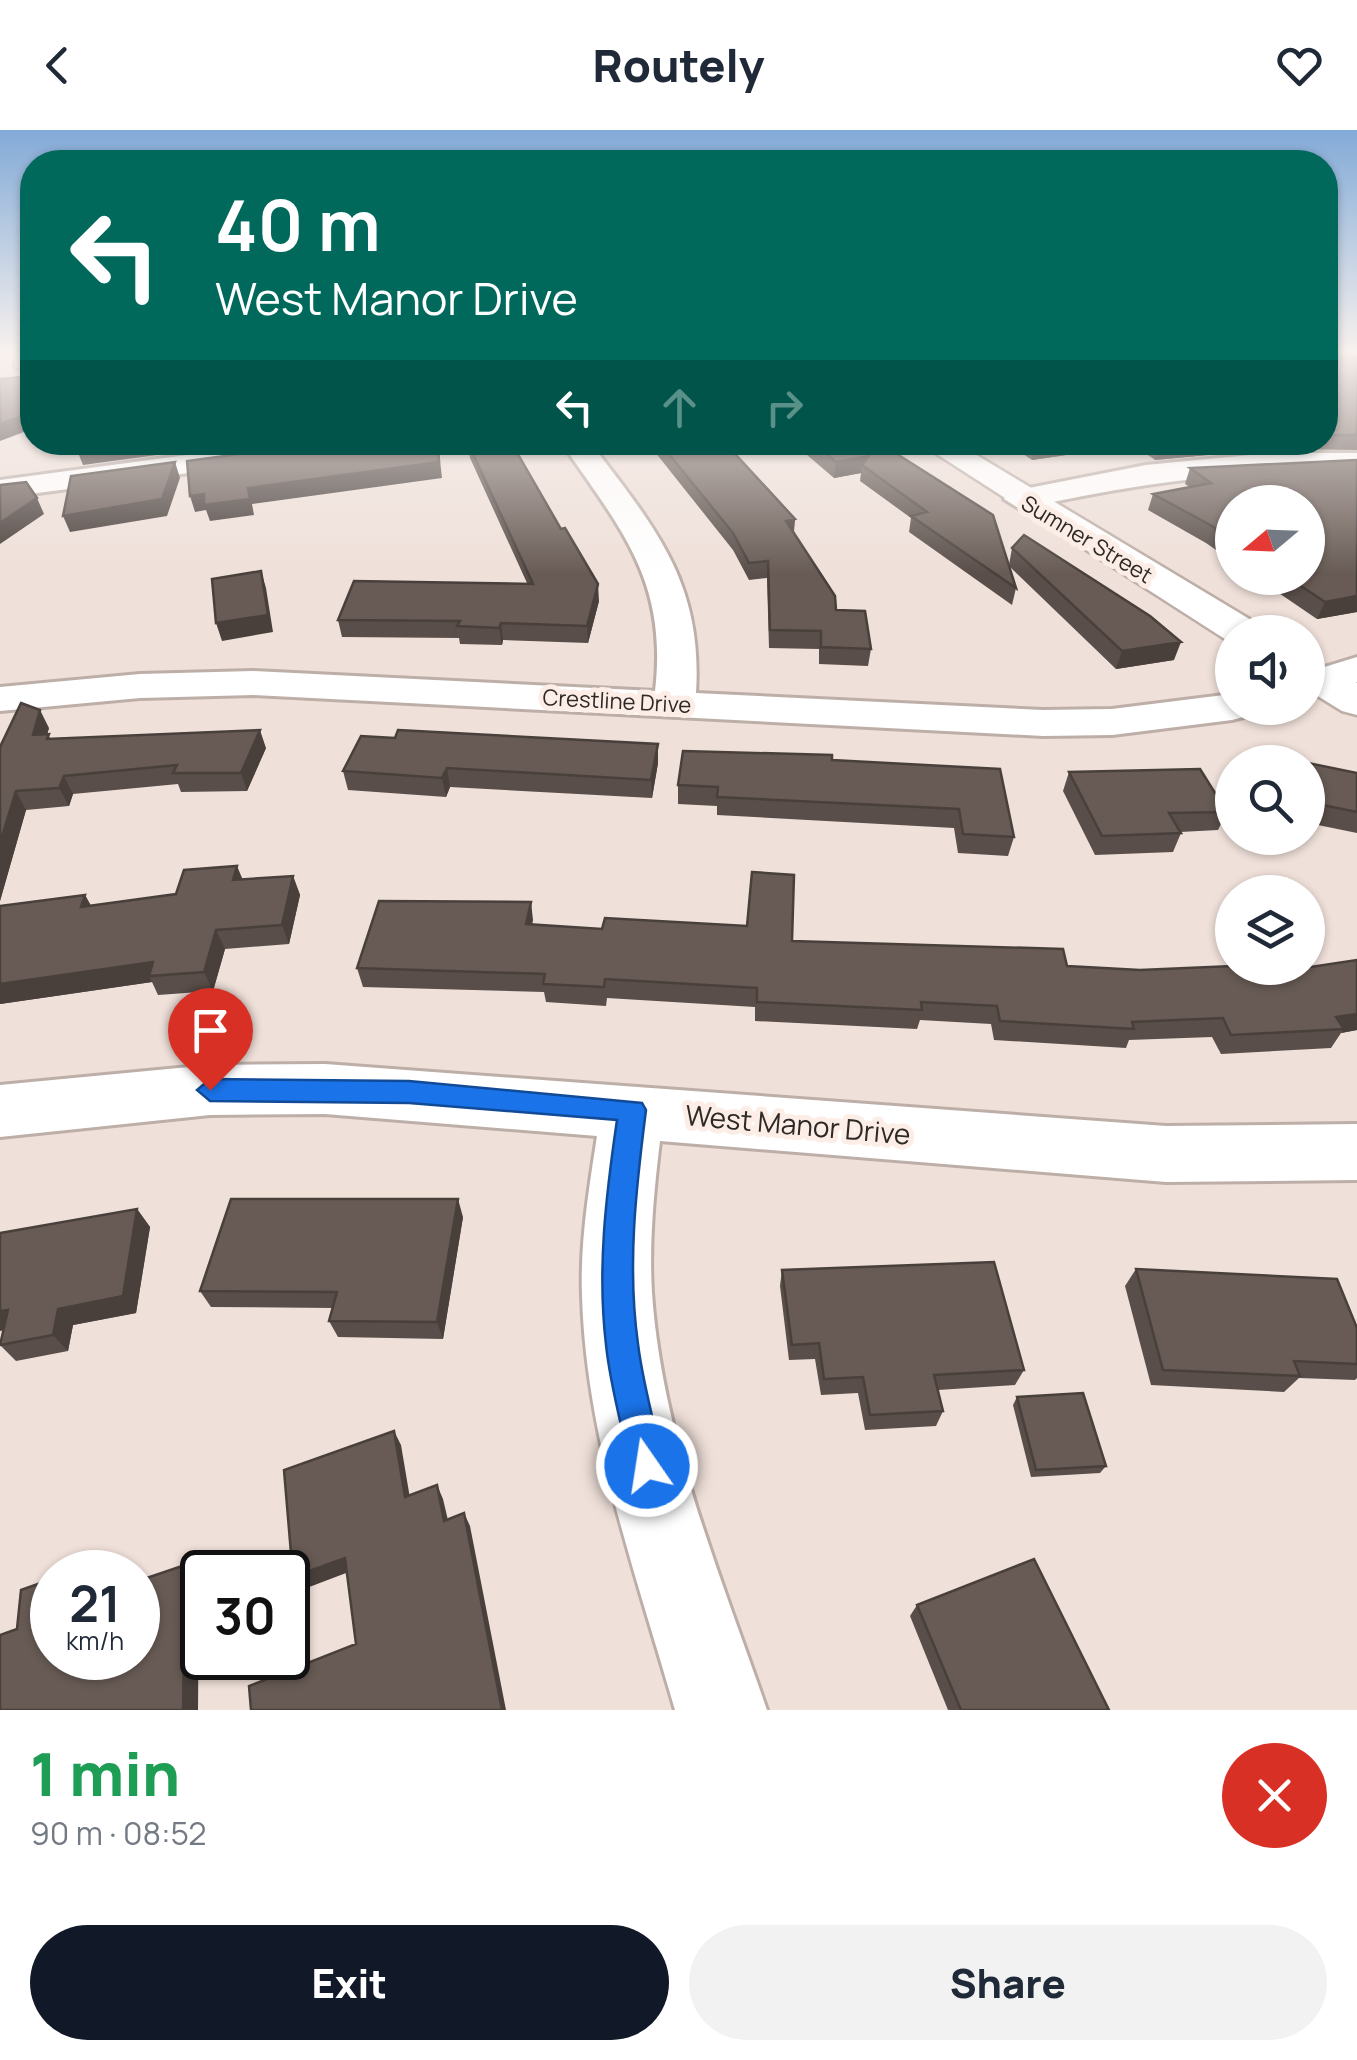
<!DOCTYPE html>
<html lang="en">
<head>
<meta charset="utf-8">
<style>
  :root { --surface:#fff; --page:#f2f2f3; --text:#1f2937; --muted:#747a83; --accent:#111827 }
  body { margin:0; font-family:Manrope,sans-serif; background:var(--page); color:var(--text); height:100vh; display:flex; flex-direction:column; font-size:38px; white-space:nowrap }
  * { box-sizing:border-box; margin:0 }
  p { font-size:32px; color:var(--muted) }
  .icon { flex:none; width:55px; height:55px; fill:none; stroke:currentColor; stroke-width:2; stroke-linecap:round; stroke-linejoin:round }
  .map { position:relative; height:1580px; overflow:hidden }
  .panel { display:flex; flex-direction:column; background:var(--surface); flex:1 }
  .panel>* { flex:none }
  .top-card { position:absolute; left:20px; top:20px; width:1318px; height:305px; border-radius:40px; box-shadow:0 2px 8px #0004; background:#00695c; color:#fff; overflow:hidden }
  .needle { width:65px; rotate:251deg }
  .tools { position:absolute; left:1215px; top:355px; display:grid; gap:20px }
  .tools a { display:grid; place-items:center; width:110px; height:110px; border-radius:50%; background:var(--surface); box-shadow:0 2px 8px #0004; font-size:50px }
  .speed { position:absolute; left:30px; top:1420px; display:flex; gap:20px; font-size:50px; font-weight:700; text-align:center }
  .speed>* { display:grid; place-content:center; width:130px; height:130px; border-radius:50%; background:var(--surface); box-shadow:0 2px 8px #0004; line-height:1 }
  .speed small { font-size:25px; font-weight:400 }
  .speed .limit { border:5px solid #111; border-radius:15px; background:#fff; color:#111 }
  .pin { position:absolute; display:grid; place-items:center; width:85px; height:85px; color:#fff; margin:-102px -42px; border-radius:50% 50% 50% 0; rotate:-45deg; box-shadow:0 0 10px #0007 }
  .pin .icon { rotate:45deg }
  .me { position:absolute; width:110px; margin:-55px; rotate:347deg; stroke-linejoin:round; filter:drop-shadow(0 0 8px #0008) }
  .turn { display:flex; align-items:center; gap:35px; height:210px; padding:0 30px; font-size:45px }
  .turn .icon { width:130px; height:130px; stroke-width:2.5 }
  .turn b { display:block; font-size:70px; line-height:85px }
  .lanes { display:flex; align-items:center; height:95px; padding:0 30px; background:#0003; justify-content:center; gap:50px; direction:ltr }
  .lanes .off { opacity:.35 }
  .round { display:grid; place-items:center; flex:none; width:105px; height:105px; border-radius:52px; background:var(--page) }
  .summary { display:flex; align-items:center; justify-content:space-between; height:170px; padding:0 30px }
  h1 { font-size:60px; font-weight:800; line-height:75px; color:#1e9e55 }
  .button { display:flex; gap:20px; margin-top:auto; padding:20px 30px }
  .button a { flex:1; height:115px; border-radius:60px; background:var(--accent); color:#fff; font-size:40px; font-weight:800; line-height:115px; text-align:center }
  .button a+a { background:var(--page); color:var(--text) }
  header { display:flex; justify-content:space-between; align-items:center; height:130px; padding:0 30px; background:var(--surface); font-size:45px; font-weight:800 }
  .map>svg:first-child { display:block }
  .lines { fill:none; stroke-linecap:round; stroke-linejoin:round }
  .minor-casing { stroke:#bdafa8; stroke-width:6 }
  .tertiary-casing { stroke:#bdafa8; stroke-width:5 }
  .minor { fill:#fff; fill-rule:evenodd }
  .tertiary { fill:#fff; fill-rule:evenodd }
  .wall { fill:#594e49 }
  .shaded-wall { fill:#49403c }
  .building { fill:#685b55; stroke:#49403c; stroke-width:2.5 }
  .route { fill:#1a73e8; stroke:#114b97; stroke-width:2.5 }
  .labels { text-anchor:middle; dominant-baseline:central; stroke-width:10; stroke-linejoin:round; paint-order:stroke }
  .far-street-label { font-size:22px; fill:#2e2926; stroke:#fceee6 }
  .street-label { font-size:28px; fill:#2e2926; stroke:#fceee6 }
</style>
</head>
<body>
<header><svg class="icon" aria-label="back" viewBox="0 0 24 24"><path d="M15 5l-7 7 7 7"/></svg>Routely<svg class="icon" aria-label="heart" viewBox="0 0 24 24"><path d="M12 20l-8-8c-3-5 5-10 8-4 3-6 11-1 8 4z"/></svg></header>
<div class="map">
<svg width="1357" height="1580" viewBox="0 0 1357 1580">
  <rect width="100%" height="100%" fill="#efe0d9"/>
  <g class="lines">
    <defs>
      <path id="minor" d="M15,223H32V237H15Z
        M1325,223H1357V232L1325,230Z
        M285,312H369L355,321L0,368V350Z
        M561,312H590C654,397 703,451 696,563L1043,580L1112,579L1232,564V578H1253L1247,586L1232,590L1112,605L1043,606L253,565L140,568L0,581V557L140,544L253,541L655,561C668,450 620,398 561,312Z
        M1271,323H1357V341C1242,338 1132,354 1020,379L1004,369L1009,362L1146,335Z
        M1357,527V552L1308,567V542Z
        M325,934L1166,996L1357,994V1050L1166,1052L660,1011C654,1061 649,1112 652,1163C662,1307 720,1444 767,1580H675C636,1444 586,1308 582,1165C580,1112 589,1058 597,1006L325,984L210,985L0,1007V955L210,935Z"/>
      <path id="tertiary" d="M918,312H955L1256,493L1262,502H1232V512L1228,511Z
        M1308,529L1357,553V585L1342,581L1308,560Z"/>
    </defs>
    <use href="#minor" class="minor-casing"/>
    <use href="#tertiary" class="tertiary-casing"/>
    <use href="#minor" class="minor"/>
    <use href="#tertiary" class="tertiary"/>
  </g>
  <path class="wall" d="M1325,225L1357,226V320L1271,319L1155,330L1134,315L1032,330L1005,312H1325Z
    M647,312H724L795,389L794,402L836,480L871,519L868,536L819,534V519L769,518L767,448L749,450L733,420Z
    M792,312H878L1009,435L1012,418L1174,530L1116,539L1009,436L1016,458L1012,475L909,402L911,388L860,351L861,343L834,348Z
    M468,313L599,471L588,513L503,510L502,515L460,514L459,508L342,507L338,490L527,453L470,328Z
    M1357,330V482L1317,489L1257,448H1308L1232,372V431L1206,413L1148,380L1153,364L1190,357L1185,354L1190,338Z
    M49,598L47,604L51,609L266,618L247,661L181,662L178,654L73,664L69,676L26,680L0,771V617Z
    M395,608L658,614V633L652,668L450,657L446,667L348,660L343,641Z
    M832,630L1000,639L1014,707L1008,726L958,723L954,698L717,685V676L678,674V655Z
    M1308,633L1357,643V703L1308,693Z
    M1069,642L1227,682L1218,700L1180,702L1181,703L1173,722L1095,725L1063,661Z
    M293,746L300,765L289,814L225,819L213,861L158,865L152,852L0,874V776L85,765L91,776L176,764L242,749Z
    M531,772L532,795L792,811L1067,836L1357,900L1341,903L1331,918L1221,924L1212,907L1129,910L1126,918L994,910L991,894L920,890L917,899L755,891V877L607,868L606,876L546,872L544,862L363,857L357,838Z
    M137,1079L150,1097L136,1183L73,1195L68,1221L16,1231L0,1215L3,1200Z
    M463,1087L443,1209L338,1207L329,1191L333,1178L211,1177L200,1161Z
    M1136,1139L1357,1198V1248L1355,1250L1299,1248L1284,1262L1151,1255L1125,1156Z
    M782,1140L1024,1240L1015,1255L938,1260L943,1281L936,1296L865,1300L858,1263L821,1265L815,1229L789,1230L780,1156Z
    M1017,1267L1106,1336L1100,1343L1031,1347L1013,1275Z
    M917,1475L1109,1580H948L910,1486Z"/>
  <path class="shaded-wall" d="M32,282V299L0,311V294Z
    M133,312H253L83,335L77,320Z
    M438,312L442,348L252,374L254,385L210,391L206,380L195,382L190,366L248,358Z
    M1051,312H1135L1134,315L1032,330L1035,315Z
    M1188,312H1274L1271,319L1155,330L1159,315Z
    M869,326L862,335L861,343L834,348L836,332Z
    M175,332L180,348L167,386L70,402L63,386Z
    M37,368L44,384L0,414V393Z
    M795,389L793,406L786,391Z
    M261,441L266,458L273,502L222,511L216,493Z
    M598,454L599,471L588,513L587,496Z
    M1357,466V482L1317,489L1325,472Z
    M501,493L503,510L502,515L499,498Z
    M1181,512L1174,530L1116,539L1122,521Z
    M40,580L49,598L42,623L33,605Z
    M260,600L266,618L247,661L241,643Z
    M658,614V633L652,668L651,650Z
    M447,638L450,657L446,667L442,648Z
    M64,646L73,664L69,676L59,658Z
    M16,661L26,680L0,771V713Z
    M237,736L245,755L233,750Z
    M293,746L300,765L289,814L282,795Z
    M85,765L95,783L81,777Z
    M531,772L533,790L529,813L526,794Z
    M216,800L225,819L213,861L204,842Z
    M153,832L149,846L152,852L0,874V854Z
    M1357,884V900L1341,903L1344,899L1336,887Z
    M458,1069L463,1087L443,1209L437,1192Z
    M137,1079L150,1097L136,1183L73,1195L68,1221L53,1205L58,1179Z
    M8,1180L24,1196L0,1201V1181Z
    M394,1301L401,1315L412,1380L405,1367Z
    M437,1355L443,1369L451,1403L444,1391Z
    M464,1383L470,1396L506,1580H502Z
    M345,1428L354,1440L304,1459L293,1447Z
    M105,1432L120,1442H105Z
    M185,1435L199,1447L198,1580H183Z"/>
  <path class="building" d="M1325,225L1357,226V305H1325Z
    M32,246V282L0,294V249Z
    M78,312H133L77,320Z
    M329,312H438L439,332L248,358L250,369L204,375V364L190,366L187,331Z
    M659,312H724L795,389L786,391L835,466L836,480L865,481L871,519L821,517V501L770,500L768,431L749,433L733,403Z
    M812,312H878L993,385L1016,458L911,386L927,382L862,335L869,326L836,332Z
    M1156,312H1188L1159,315Z
    M468,313L512,314L561,399L565,398L598,454L587,496L501,493L499,498L457,496L460,491L338,490L354,451L533,454Z
    M1357,330V466L1325,472L1289,448H1308V372H1232V410L1212,396L1153,364L1211,353L1190,338Z
    M175,332L162,369L63,386L71,346Z
    M26,352L37,368L0,393V355Z
    M1024,405L1150,486L1181,512L1122,521L1012,418Z
    M261,441L268,485L216,493L212,449Z
    M21,573L40,580L33,605L49,604L47,609L260,600L241,643H173L177,635L64,646L59,658L16,661L0,713V617Z
    M398,600L658,614L651,650L447,638L442,648L343,641L361,606L395,608Z
    M683,621L832,625V630L1000,639L1014,707L963,704L959,679L717,667L718,657L678,655Z
    M1308,633L1357,643V682L1308,672Z
    M1200,639L1227,682L1169,683L1181,703L1102,706L1069,642Z
    M237,736L233,750L293,746L282,795L216,800L204,842L149,846L153,832L0,854V776L85,765L81,777L176,764L184,740Z
    M752,742L794,745L792,811L1063,819L1067,836L1140,840L1232,836V838H1304L1357,830V884L1336,887L1344,899L1231,905L1223,888L1132,892L1134,899L1000,891L997,876L921,872L922,880L757,872V858L605,849L604,857L543,854L545,844L357,838L379,771L531,772L526,794L602,799L605,788L747,796Z
    M231,1069H458L437,1192L329,1191L337,1162L200,1161Z
    M137,1079L123,1166L58,1179L53,1205L0,1215L8,1180L0,1181V1103Z
    M994,1132L1024,1240L934,1245L943,1281L870,1285L863,1247L824,1249L819,1213L792,1215L782,1140Z
    M1136,1139L1337,1149L1357,1198V1234L1294,1231L1300,1246L1163,1240Z
    M1083,1263L1106,1336L1036,1340L1017,1267Z
    M394,1301L405,1367L437,1355L444,1391L464,1383L502,1580H251L249,1556L356,1514L345,1428L293,1447L284,1340Z
    M1034,1429L1109,1580H961L917,1475Z
    M105,1432V1442H73Z
    M185,1435L183,1580H0V1505L17,1499L21,1460L52,1449V1528H138V1451Z"/>
  <linearGradient id="sky" x2="0" y2="1"><stop stop-color="#82aad7"/><stop offset="0.5" stop-color="#f8f1ee"/><stop offset="1" stop-color="#f8f1ee" stop-opacity="0"/></linearGradient>
  <rect width="1357" height="444" fill="url(#sky)"/>
  <path class="route" d="M210,949L409,951L642,973L646,980C636,1058 627,1136 638,1214C643,1255 655,1296 664,1336L659,1349L647,1354L635,1349L630,1336C622,1296 610,1255 606,1215C597,1139 606,1065 617,990L409,973L210,971L197,960Z"/>
  <g class="labels">
    <g class="far-street-label">
      <text transform="translate(1087 409) rotate(31)">Sumner Street</text>
      <text transform="translate(617 571) rotate(3)">Crestline Drive</text>
    </g>
    <g class="street-label">
      <text transform="translate(798 994) rotate(5)">West Manor Drive</text>
    </g>
  </g>
</svg>
<div class="tools">
<a><svg class="needle" viewBox="-14 -14 28 28"><path d="M0-13l5 13h-10z" fill="#e53935"/><path d="M0 13l5-13h-10z" fill="#747a83"/></svg></a>
<a><svg class="icon" aria-label="sound" viewBox="0 0 24 24"><path d="M4 9h4l5-4v14l-5-4H4zM17 9q2 3 0 6"/></svg></a>
<a><svg class="icon" aria-label="search" viewBox="0 0 24 24"><circle cx="10" cy="10" r="6"/><path d="M15 15l6 6"/></svg></a>
<a><svg class="icon" aria-label="layers" viewBox="0 0 24 24"><path d="M12 4l9 5-9 5-9-5zM3 14l9 5 9-5"/></svg></a>
</div>
<div class="speed"><div>21<small>km/h</small></div><div class="limit">30</div></div>
<div class="pin" style="left:210px;top:960px;background:#d93025"><svg class="icon" aria-label="arrive" viewBox="0 0 24 24"><path d="M6 21V4h12l-3 4 3 4H6"/></svg></div>
<svg class="me" style="left:647px;top:1336px" viewBox="-20 -20 40 40"><circle r="17" fill="#1a73e8" stroke="#fff" stroke-width="3"/><path d="M0-11L8 9 0 5-8 9z" fill="#fff"/></svg>
<div class="top-card">
<div class="turn"><svg class="icon" aria-label="left" viewBox="0 0 24 24"><path d="M17 20v-9H6M10 6l-5 5 5 5"/></svg><div><b>40 m</b>West Manor Drive</div></div>
<div class="lanes"><svg class="icon" aria-label="left" viewBox="0 0 24 24"><path d="M17 20v-9H6M10 6l-5 5 5 5"/></svg><svg class="icon off" aria-label="ahead" viewBox="0 0 24 24"><path d="M12 20V5M6 11l6-6 6 6"/></svg><svg class="icon off" aria-label="right" viewBox="0 0 24 24"><path d="M7 20v-9h11M14 6l5 5-5 5"/></svg></div>
</div>
</div>
<section class="panel">
<div class="summary"><div><h1>1 min</h1><p>90 m · 08:52</p></div><a class="round" style="background:#d93025;color:#fff"><svg class="icon" aria-label="close" viewBox="0 0 24 24"><path d="M6 6l12 12M18 6L6 18"/></svg></a></div>
<div class="button"><a>Exit</a><a>Share</a></div>
</section>
</body>
</html>
